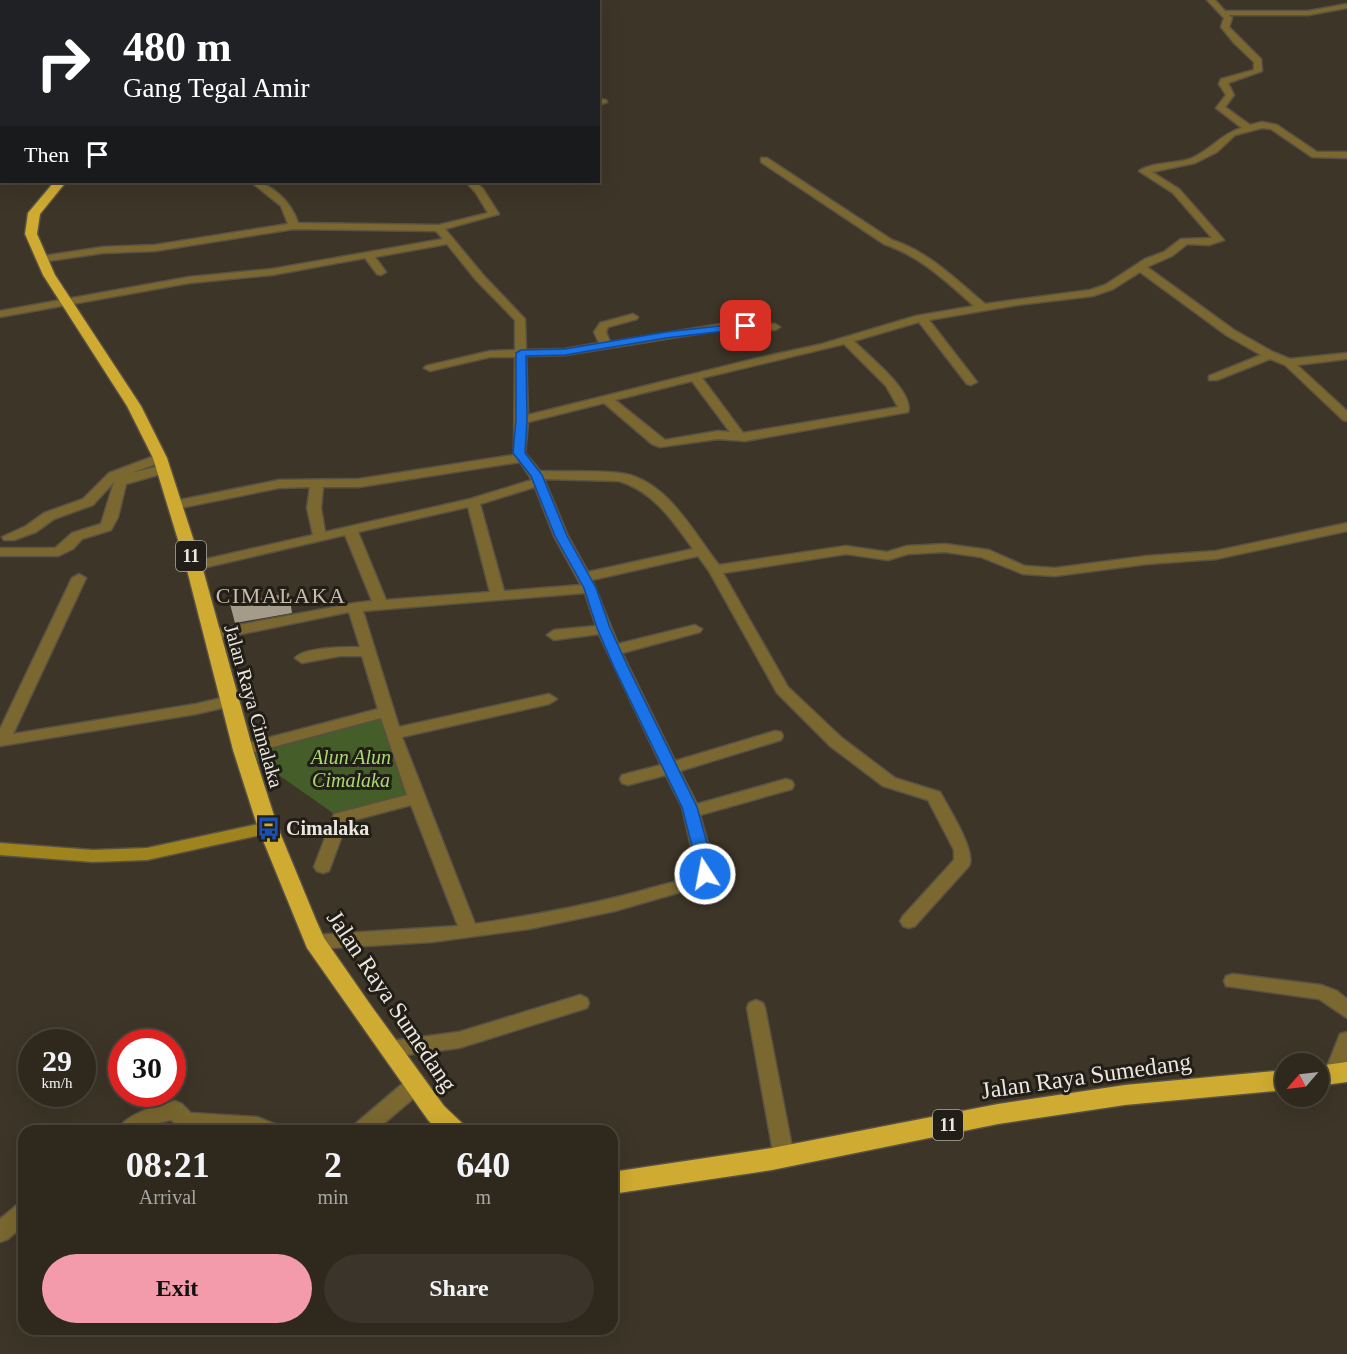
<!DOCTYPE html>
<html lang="en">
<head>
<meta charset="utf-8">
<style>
  :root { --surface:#2e281d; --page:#3a342a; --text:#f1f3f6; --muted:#a7a6a4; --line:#49443b; --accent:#f39aab }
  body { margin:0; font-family:"Times New Roman",serif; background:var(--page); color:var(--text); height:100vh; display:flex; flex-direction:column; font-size:22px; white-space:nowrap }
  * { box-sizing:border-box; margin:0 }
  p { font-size:20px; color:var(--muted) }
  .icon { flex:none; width:33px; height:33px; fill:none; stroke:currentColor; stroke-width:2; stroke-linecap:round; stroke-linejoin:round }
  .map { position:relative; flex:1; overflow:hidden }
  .side { position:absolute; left:18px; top:1125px; width:600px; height:210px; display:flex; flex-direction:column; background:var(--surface); border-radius:18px; box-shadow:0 6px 24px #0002,0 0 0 2px var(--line) }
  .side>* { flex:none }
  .banner { position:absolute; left:0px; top:0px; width:600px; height:183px; box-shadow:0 6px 24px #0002,0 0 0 2px var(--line); background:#202124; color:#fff; overflow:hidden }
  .needle { width:39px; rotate:242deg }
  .tools { position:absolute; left:1275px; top:1053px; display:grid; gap:12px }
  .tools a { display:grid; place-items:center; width:54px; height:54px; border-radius:50%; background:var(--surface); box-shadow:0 6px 24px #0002,0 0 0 2px var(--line); font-size:30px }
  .speed { position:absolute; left:18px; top:1029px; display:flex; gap:12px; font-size:30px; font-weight:700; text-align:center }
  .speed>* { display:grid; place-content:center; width:78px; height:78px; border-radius:50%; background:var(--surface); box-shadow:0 6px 24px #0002,0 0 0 2px var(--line); line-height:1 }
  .speed small { font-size:15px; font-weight:400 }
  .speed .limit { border:9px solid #d22; background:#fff; color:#111 }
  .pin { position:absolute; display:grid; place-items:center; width:51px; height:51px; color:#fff; margin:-26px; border-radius:12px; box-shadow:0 3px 9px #0006 }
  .me { position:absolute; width:66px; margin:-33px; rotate:349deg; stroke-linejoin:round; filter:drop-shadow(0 0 4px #0008) }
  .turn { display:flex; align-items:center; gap:21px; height:126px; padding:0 24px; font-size:27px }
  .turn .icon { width:78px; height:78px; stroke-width:2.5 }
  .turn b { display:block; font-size:42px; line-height:51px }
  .then { display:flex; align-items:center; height:57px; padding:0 24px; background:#0003; gap:12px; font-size:22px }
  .eta { display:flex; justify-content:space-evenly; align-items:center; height:102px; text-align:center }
  .eta b { font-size:36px; font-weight:800; line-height:42px }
  .button { display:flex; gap:12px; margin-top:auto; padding:12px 24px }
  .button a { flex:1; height:69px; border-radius:36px; background:var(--accent); color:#111; font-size:24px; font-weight:800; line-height:69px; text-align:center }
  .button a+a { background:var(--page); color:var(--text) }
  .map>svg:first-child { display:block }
  .green { fill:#455d28 }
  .building { fill:#a59b8b }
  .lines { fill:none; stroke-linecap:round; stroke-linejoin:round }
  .street-casing { stroke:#595144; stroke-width:3 }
  .secondary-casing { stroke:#595144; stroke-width:3 }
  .highway-casing { stroke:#595144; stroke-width:3 }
  .street { fill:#7a6830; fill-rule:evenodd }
  .secondary { fill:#9f831c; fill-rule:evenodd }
  .highway { fill:#cfac31; fill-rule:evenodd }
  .route { fill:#1a73e8; stroke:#114b97; stroke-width:1.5 }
  .labels { text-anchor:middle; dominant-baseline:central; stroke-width:6; stroke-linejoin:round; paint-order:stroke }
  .shield { fill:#211d17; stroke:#afaaa2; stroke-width:1.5 }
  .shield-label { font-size:18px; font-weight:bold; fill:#ece7de }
  .street-label { font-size:20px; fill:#ece7de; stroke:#211d17 }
  .park-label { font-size:20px; font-style:italic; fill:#aada71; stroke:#211d17 }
  .poi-label { font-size:20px; font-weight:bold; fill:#ece7de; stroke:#211d17; text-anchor:start }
  .quarter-label { font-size:22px; letter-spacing:1.5px; fill:#c8bdac; stroke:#211d17 }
  .near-street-label { font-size:24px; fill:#ece7de; stroke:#211d17 }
</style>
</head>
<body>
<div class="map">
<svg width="1347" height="1354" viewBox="0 0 1347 1354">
  <rect width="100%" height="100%" fill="#3d3527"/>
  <path class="green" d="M386,712L417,798L340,818L243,750Z"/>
  <path class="building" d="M289,593L292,613L235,623L230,604Z"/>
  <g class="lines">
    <defs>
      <path id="street" d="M16,0H30L14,2Z
        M277,0H285V2H278Z
        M1207,0H1215L1225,11H1308L1347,4V8L1308,15H1229L1232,18L1229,27L1261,59L1262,71L1228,83L1234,95L1225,107L1250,125L1262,122L1277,125L1317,152H1347V158L1312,157L1271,129L1262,128L1235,135L1217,152L1195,163L1152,172L1179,189L1224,240L1209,245L1187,244L1172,256L1147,267L1234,330L1273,352L1290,359L1347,353V359L1297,365L1347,411V421L1343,420L1285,365L1270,359L1217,380H1209V376L1261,355L1226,335L1140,272L1113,289L1093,296L1017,305L929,320L977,382L971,385L967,384L919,322L854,341C867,355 915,392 908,412L745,441L718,439L660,447L652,444L604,403L528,422L525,453L540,471C566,472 593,470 619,473C666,478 693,532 719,565L846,546L887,552L907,546L945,544L989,550L1025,566L1055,568L1147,556L1216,551L1347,523V531L1216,559L1147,564L1055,576L1023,574L981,557L945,552L908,554L888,560L846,554L723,573L788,687L842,738L895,778L940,792C948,807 977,852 969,866L915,926L909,928L903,926L900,921L903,916L954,860V850L928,800L883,786L830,746L777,693L709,571L698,556L592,580L618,644L695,625L702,629L700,632L622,653L675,761L775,731L781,732L783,736L781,740L680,771L697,804L786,779L792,781L794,785L792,789L700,815L715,869L712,879L705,885L615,911L529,929L432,942L315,949L309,947L306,942L309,937L315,935L458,926L411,805L347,822L329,871L323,873L317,871L314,867L334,814L407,795L381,718L243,755L237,754L235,750L237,746L378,709L362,656H340L302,663L295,658C304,647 345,647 360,647L349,612L212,640L205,635L212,630L355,603L372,601L345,535L194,570L187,566L189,563L313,535L307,508L310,487L279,488L175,509L168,505L175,501L279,480L359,479L514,455L515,357H490L430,371L424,368L426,366L490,351L515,350V320L476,280L447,244L375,257L386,272L381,275L377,274L365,258L272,275L189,283L0,317V311L189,277L272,269L443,239L436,231L294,229L155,251L103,253L41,262L36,259L37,257L103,247L155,245L288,224L281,206L251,182C272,182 292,203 298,223L439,225L488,213L476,193L466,182H476L483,189L499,214L445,229L484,276L525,319L526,350L565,349L599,343L594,332L600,323L633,314L638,317L637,319L608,327L606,332L610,342L734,322L775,324L780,327L775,330L734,328L565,355L526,356L528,415L758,358L822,344L916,316L974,306C946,281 920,256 884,244L761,162V158H767L892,240C929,252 955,279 985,304L1090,290L1105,285L1145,259L1164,252L1181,239L1212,238L1173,193L1139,171C1153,162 1174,164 1190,159C1210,151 1222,133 1242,128L1216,108L1226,95L1219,84L1221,79L1254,70V62L1234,43L1221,27L1224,18ZM844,344L886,386L898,407L743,433L702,378ZM692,381L730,432L718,431L665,440L615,400ZM520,462L532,480L470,499L325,532L321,508L323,487H359ZM544,479L619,481C653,491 673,521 693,549L588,572L568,536ZM535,487L554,536L581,585L504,591L480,504ZM468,507L490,592L386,600L358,532ZM585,593L596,626L554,630L547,635L554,640L599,634L661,765L622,775L620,779L622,783L628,785L666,775L682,807L697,872C687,881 668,883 655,887C596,904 535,915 475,924L402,737L549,704L557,699L549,694L399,727L363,611Z
        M0,2H2V6H0Z
        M598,99L606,100L607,102L598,105Z
        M160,454L166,458L164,461L131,473L164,465L170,469L168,472L126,484L118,517L111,530L82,539L73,549L58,556H0V548H55L72,533L101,524L114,482L93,505L54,519L36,532L14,540H4L2,537L26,526L44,513L83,499L109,473Z
        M79,574L86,578L13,734L196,704L230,696L235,697L238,701L235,705L196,714L0,746V729L72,578Z
        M1233,974L1321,985L1337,991L1347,999V1018L1319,999L1226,986L1224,981L1226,976Z
        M580,995L587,998L589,1003L587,1008L459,1048L390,1057L383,1055L380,1049L383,1043L390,1041L459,1032Z
        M756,1000L763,1003L765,1008L794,1157L791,1163L784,1166L777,1163L774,1157L747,1008L749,1003Z
        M1347,1032V1065L1341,1080L1334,1082L1327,1080L1324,1074L1340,1034Z
        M415,1077L422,1079L425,1085L422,1091L375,1131H351L354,1125L408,1079Z
        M175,1101L182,1104L191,1113L257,1117L277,1125L280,1131L186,1130L179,1127L171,1120L158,1123L145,1131H117C126,1113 157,1106 175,1101Z
        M24,1202V1225L8,1239L0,1242V1219L17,1205Z"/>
      <path id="secondary" d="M268,822L274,824L276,828L274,832L147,860L93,862L0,855V843L93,850L147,848Z"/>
      <path id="highway" d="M0,31L2,32V38L0,37Z
        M54,182H66L40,214L37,234L55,275L141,406L167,458L202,566L253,750L278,828L316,920L324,938L372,1007L444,1106L463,1124L466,1131H438L428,1120L307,948L258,828L233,750L186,566L153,458L127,406L43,275L25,234L28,213Z
        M1347,1062V1082L1318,1086V1066Z
        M1286,1070V1090L1125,1105L998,1124L772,1170L612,1194V1172L772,1148L998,1104L1125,1085Z"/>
    </defs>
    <use href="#street" class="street-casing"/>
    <use href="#secondary" class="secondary-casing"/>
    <use href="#highway" class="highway-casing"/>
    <use href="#street" class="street"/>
    <use href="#secondary" class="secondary"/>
    <use href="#highway" class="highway"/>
  </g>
  <path class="route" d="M746,323L751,326L750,328L666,338L565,355L526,356L527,420L525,453L542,475L567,536L596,588L610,628L628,667L697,807L714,869L711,878H700L698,869L682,807L614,667L597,628L584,588L555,536L531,476L513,453L516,420V353L521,350L565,349L666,332Z"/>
  <defs>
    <symbol id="bus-bare" viewBox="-9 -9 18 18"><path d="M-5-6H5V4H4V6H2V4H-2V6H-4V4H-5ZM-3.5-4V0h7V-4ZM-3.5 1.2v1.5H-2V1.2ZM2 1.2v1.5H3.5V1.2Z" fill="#1a4fb4" stroke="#211d17" stroke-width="2.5" paint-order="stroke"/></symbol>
  </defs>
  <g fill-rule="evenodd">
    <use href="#bus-bare" x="252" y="812" width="33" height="33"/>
  </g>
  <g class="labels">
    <g class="shield">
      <rect x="176" y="541" width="30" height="30" rx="4.5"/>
      <rect x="933" y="1110" width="30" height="30" rx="4.5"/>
    </g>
    <g class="shield-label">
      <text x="191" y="556">11</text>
      <text x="948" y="1125">11</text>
    </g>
    <g class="street-label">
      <text transform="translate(254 706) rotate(74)">Jalan Raya Cimalaka</text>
    </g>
    <g class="park-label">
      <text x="351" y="757">Alun Alun<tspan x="351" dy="23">Cimalaka</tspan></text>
    </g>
    <g class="poi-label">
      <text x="286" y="828">Cimalaka</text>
    </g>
    <g class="quarter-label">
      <text x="281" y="595">CIMALAKA</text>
    </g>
    <g class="near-street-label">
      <text transform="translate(392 1001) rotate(56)">Jalan Raya Sumedang</text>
      <text transform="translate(1086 1076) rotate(-8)">Jalan Raya Sumedang</text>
    </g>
  </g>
</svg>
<div class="tools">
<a><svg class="needle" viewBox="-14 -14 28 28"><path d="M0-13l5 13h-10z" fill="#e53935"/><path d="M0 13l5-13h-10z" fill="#a7a6a4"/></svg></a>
</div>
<div class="speed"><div>29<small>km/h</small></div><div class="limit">30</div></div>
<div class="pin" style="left:746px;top:326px;background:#d93025"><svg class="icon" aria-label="arrive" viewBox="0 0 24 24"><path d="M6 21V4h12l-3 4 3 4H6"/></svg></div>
<svg class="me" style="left:705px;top:874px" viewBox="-20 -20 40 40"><circle r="17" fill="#1a73e8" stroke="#fff" stroke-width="3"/><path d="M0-11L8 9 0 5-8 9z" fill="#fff"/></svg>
<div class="banner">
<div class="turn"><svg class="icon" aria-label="right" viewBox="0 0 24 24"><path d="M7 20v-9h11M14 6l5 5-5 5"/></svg><div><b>480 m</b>Gang Tegal Amir</div></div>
<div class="then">Then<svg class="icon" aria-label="arrive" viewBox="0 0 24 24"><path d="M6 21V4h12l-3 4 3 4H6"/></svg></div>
</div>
<section class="side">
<div class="eta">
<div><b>08:21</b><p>Arrival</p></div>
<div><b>2</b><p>min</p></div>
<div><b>640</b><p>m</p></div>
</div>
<div class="button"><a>Exit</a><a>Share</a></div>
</section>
</div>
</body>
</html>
